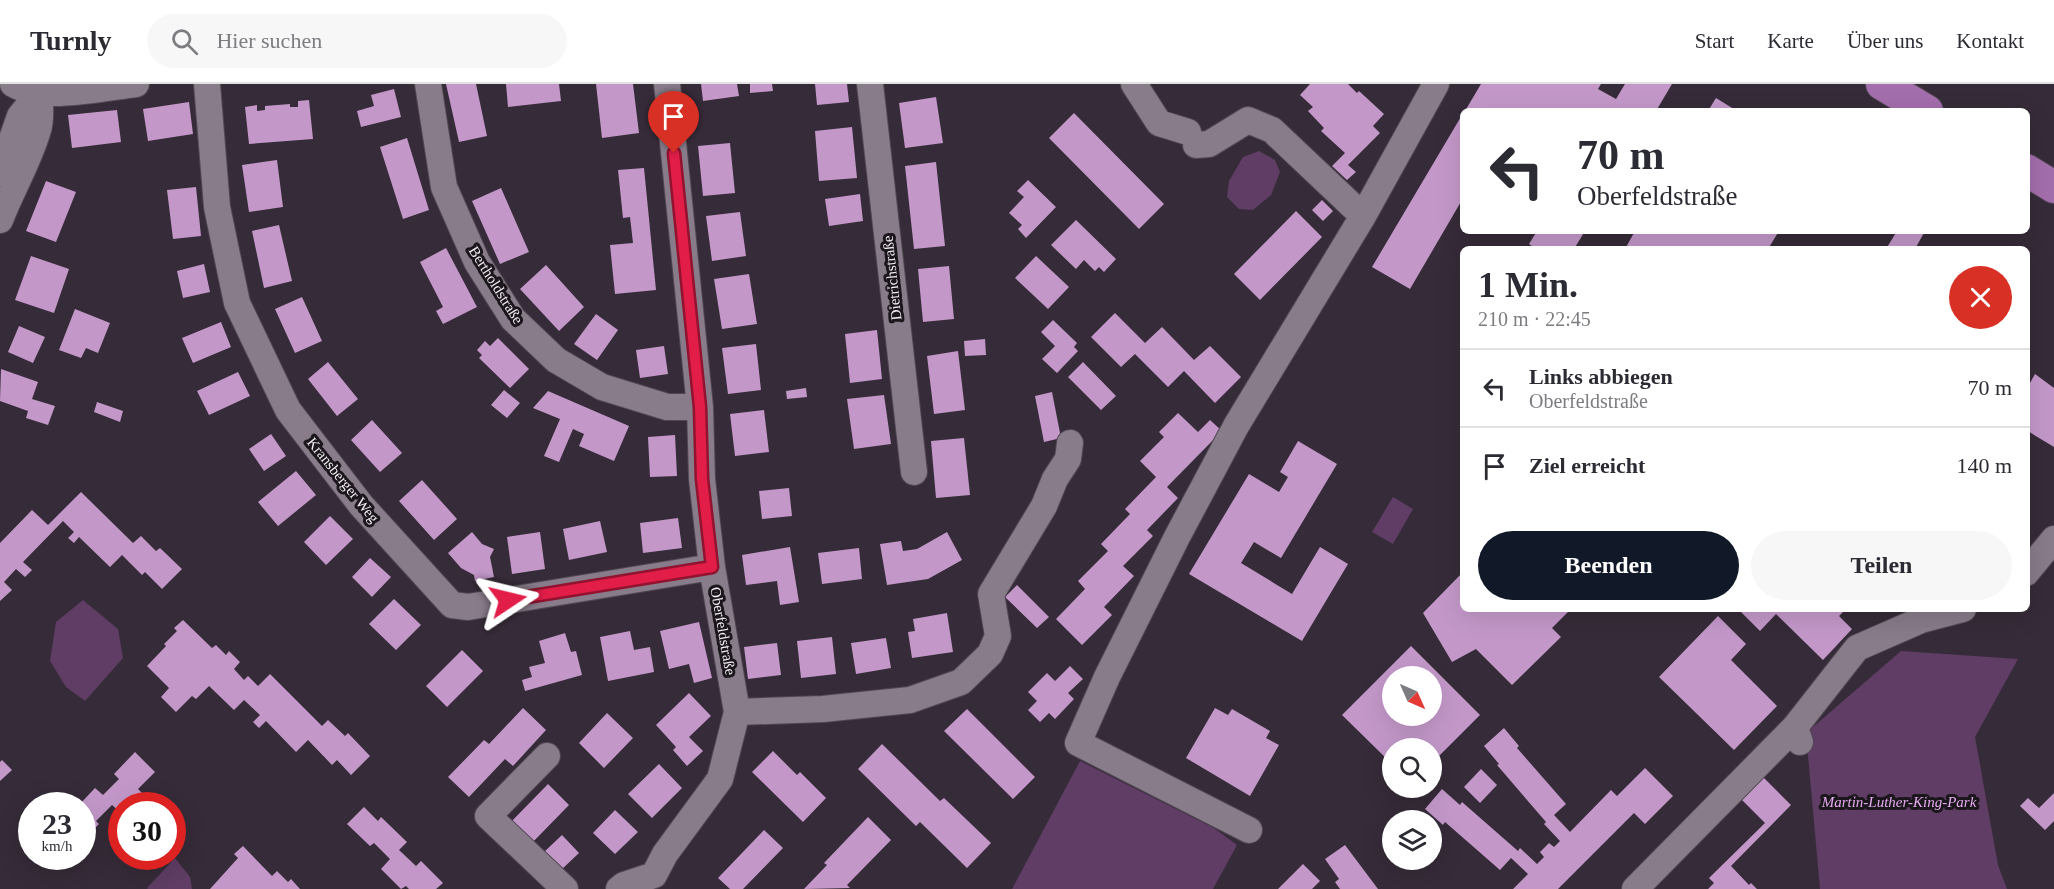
<!DOCTYPE html>
<html lang="de">
<head>
<meta charset="utf-8">
<style>
  :root { --surface:#fff; --page:#f7f7f7; --text:#2b2b33; --muted:#7c7c81; --line:#e1e1e2; --accent:#111827 }
  body { margin:0; font-family:Georgia,serif; background:var(--page); color:var(--text); height:100vh; display:flex; flex-direction:column; font-size:22px; white-space:nowrap }
  * { box-sizing:border-box; margin:0 }
  p { font-size:20px; color:var(--muted) }
  .icon { flex:none; width:33px; height:33px; fill:none; stroke:currentColor; stroke-width:2; stroke-linecap:round; stroke-linejoin:round }
  .map { position:relative; flex:1; overflow:hidden }
  .panel { position:absolute; left:1460px; top:162px; width:570px; height:366px; display:flex; flex-direction:column; background:var(--surface); border-radius:9px; box-shadow:0 6px 24px #0002 }
  .panel>* { flex:none }
  .hud { position:absolute; left:1460px; top:24px; width:570px; height:126px; border-radius:9px; box-shadow:0 6px 24px #0002; background:#fff; color:var(--text); overflow:hidden }
  .needle { width:39px; rotate:135deg }
  .tools { position:absolute; left:1382px; top:582px; display:grid; gap:12px }
  .tools a { display:grid; place-items:center; width:60px; height:60px; border-radius:50%; background:var(--surface); box-shadow:0 6px 24px #0002; font-size:30px }
  .speed { position:absolute; left:18px; top:708px; display:flex; gap:12px; font-size:30px; font-weight:700; text-align:center }
  .speed>* { display:grid; place-content:center; width:78px; height:78px; border-radius:50%; background:var(--surface); box-shadow:0 6px 24px #0002; line-height:1 }
  .speed small { font-size:15px; font-weight:400 }
  .speed .limit { border:9px solid #d22; background:#fff; color:#111 }
  .pin { position:absolute; display:grid; place-items:center; width:51px; height:51px; color:#fff; margin:-62px -26px; border-radius:50% 50% 50% 0; rotate:-45deg; box-shadow:0 0 6px #0007 }
  .pin .icon { rotate:45deg }
  .me { position:absolute; width:66px; margin:-33px; rotate:80deg; stroke-linejoin:round; filter:drop-shadow(0 0 4px #0008) }
  .turn { display:flex; align-items:center; gap:21px; height:126px; padding:0 18px; font-size:27px }
  .turn .icon { width:78px; height:78px; stroke-width:2.5 }
  .turn b { display:block; font-size:42px; line-height:51px }
  .round { display:grid; place-items:center; flex:none; width:63px; height:63px; border-radius:32px; background:var(--page) }
  .overview { display:flex; align-items:center; justify-content:space-between; height:102px; padding:0 18px }
  h1 { font-size:36px; font-weight:600; line-height:45px }
  .primary-button { display:flex; gap:12px; margin-top:auto; padding:12px 18px }
  .primary-button a { flex:1; height:69px; border-radius:36px; background:var(--accent); color:#fff; font-size:24px; font-weight:600; line-height:69px; text-align:center }
  .primary-button a+a { background:var(--page); color:var(--text) }
  ul { padding:0; list-style:none }
  li { display:flex; align-items:center; gap:18px; height:78px; padding:0 18px; border-top:2px solid var(--line) }
  li div { flex:1 }
  li b { display:block; font-size:22px }
  li em { font-style:normal }
  header { display:flex; align-items:center; gap:36px; box-sizing:border-box; height:84px; padding:0 30px; background:var(--surface); border-bottom:2px solid var(--line) }
  header strong { font-size:28px }
  nav { display:flex; gap:33px; margin-inline-start:auto; font-size:21px }
  .search { width:420px; height:54px; background:var(--page); display:flex; align-items:center; gap:15px; box-sizing:border-box; padding:0 21px; border-radius:33px; color:var(--muted); font-size:22px }
  .map>svg:first-child { display:block }
  .green { fill:#5f3d64 }
  .building { fill:#c398c9; fill-rule:evenodd }
  .lines { fill:none; stroke-linecap:round; stroke-linejoin:round }
  .minor-casing { stroke:#504752; stroke-width:28 }
  .major-casing { stroke:#504752; stroke-width:34 }
  .minor { stroke:#887b8a; stroke-width:26 }
  .major { stroke:#a36eac; stroke-width:32 }
  .route-casing { stroke:#92132f; stroke-width:15 }
  .route { stroke:#e11d48; stroke-width:10 }
  .labels { text-anchor:middle; dominant-baseline:central; stroke-width:6; stroke-linejoin:round; paint-order:stroke }
  .street-label { font-size:15px; fill:#f3ecf4; stroke:#1b161b }
  .park-label { font-size:15px; font-style:italic; fill:#e6abf0; stroke:#1b161b }
</style>
</head>
<body>
<header>
<strong>Turnly</strong>
<div class="search"><svg class="icon" aria-label="search" viewBox="0 0 24 24"><circle cx="10" cy="10" r="6"/><path d="M15 15l6 6"/></svg>Hier suchen</div>
<nav><a>Start</a><a>Karte</a><a>Über uns</a><a>Kontakt</a></nav>
</header>
<div class="map">
<svg width="2054" height="805" viewBox="0 0 2054 805">
  <rect width="100%" height="100%" fill="#362b38"/>
  <path class="green" d="M1259,67L1275,76L1280,88L1271,111L1253,126L1239,125L1227,113L1229,97L1243,73Z
    M1393,413L1413,425L1393,460L1372,448Z
    M83,516L118,545L123,574L85,617L66,603L50,577L56,538Z
    M1901,567L2018,575L1975,653L1998,781L2007,805H1820L1806,649Z
    M1080,677L1214,744L1237,761L1213,805H1012Z
    M175,774L190,793L192,805H148L147,804Z"/>
  <path class="building" d="M446,0H476L487,52L459,58Z
    M506,0H559L561,17L508,23Z
    M596,0H633L639,49L602,54Z
    M701,0H737L739,12L703,17Z
    M750,0H772L773,7L750,9Z
    M815,0H847L849,18L817,21Z
    M1310,0H1348L1357,9L1359,7L1384,30L1373,42L1380,49L1348,81L1356,88L1347,96L1332,82L1345,69L1321,47L1324,44L1308,27L1313,23L1300,11Z
    M1481,0H1601L1598,5L1616,15L1625,0H1672L1656,27H1465Z
    M394,5L401,33L361,43L357,27L374,22L371,11Z
    M936,13L943,59L905,64L899,19Z
    M1716,14L1737,27H1708Z
    M309,16L313,55L249,60L245,23L257,21V27L265,26V22L290,20V23H298V17Z
    M189,18L193,50L148,57L143,25Z
    M117,26L121,58L72,64L68,31Z
    M1074,29L1164,120L1139,145L1049,54Z
    M1462,31V116L1410,205L1372,183Z
    M852,43L857,94L819,97L815,47Z
    M407,54L429,126L403,135L380,63Z
    M730,59L735,109L703,112L698,62Z
    M277,76L283,123L249,128L242,81Z
    M936,78L945,162L914,165L905,82Z
    M644,84L656,206L615,210L610,161L633,159L630,133L623,134L618,86Z
    M1028,96L1056,123L1026,154L1018,145L1022,141L1009,129L1024,113L1017,107Z
    M46,97L76,108L56,158L26,147Z
    M196,103L201,152L173,155L167,106Z
    M501,104L529,168L500,180L472,117Z
    M860,110L863,137L829,142L825,115Z
    M1322,116L1333,127L1323,137L1312,126Z
    M1296,127L1322,153L1260,216L1234,190Z
    M740,128L746,172L712,177L706,132Z
    M1076,136L1116,175L1104,188L1099,183L1095,187L1084,176L1076,185L1051,161Z
    M279,141L292,197L264,204L252,147Z
    M1537,147H1585L1574,165H1536L1529,160Z
    M1635,147H1779L1768,165H1625Z
    M1897,147H1925L1915,165H1886Z
    M446,164L477,223L443,240L436,227L443,223L420,178Z
    M31,172L69,185L54,229L15,216Z
    M1036,172L1069,203L1048,225L1015,194Z
    M204,180L210,208L183,214L177,187Z
    M546,181L584,223L559,247L520,205Z
    M949,182L954,235L923,238L918,185Z
    M749,190L757,240L722,245L714,195Z
    M302,213L322,257L295,269L275,225Z
    M75,225L110,239L98,269L86,264L81,274L59,266Z
    M1115,229L1145,259L1162,243L1194,276L1210,262L1241,293L1215,319L1184,287L1168,303L1135,270L1121,283L1091,253Z
    M596,230L618,246L597,276L574,260Z
    M1053,236L1077,259L1074,263L1078,267L1057,289L1042,275L1055,262L1041,248Z
    M221,238L231,263L193,279L182,254Z
    M19,242L45,253L33,279L8,268Z
    M877,246L882,295L850,299L845,250Z
    M498,254L529,285L510,304L479,274L482,271L477,266L485,257L490,262Z
    M985,255L986,271L965,272L964,257Z
    M756,260L761,306L728,310L722,264Z
    M664,262L668,290L640,294L636,266Z
    M958,267L965,326L934,330L927,272Z
    M328,278L358,315L337,332L308,295Z
    M1083,278L1116,312L1101,326L1068,293Z
    M1,285L38,298L32,315L55,322L48,341L26,334L28,327L0,317Z
    M238,288L250,312L209,331L197,307Z
    M2035,290L2054,304V363L2026,346V306Z
    M806,304L807,313L787,315L786,307Z
    M504,306L520,319L507,334L491,321Z
    M548,307L629,342L614,377L579,362L584,350L573,345L559,378L544,372L560,335L533,324Z
    M1052,308L1061,354L1044,358L1035,312Z
    M884,311L891,360L854,365L847,315Z
    M97,318L123,327L120,338L94,328Z
    M764,326L769,368L735,372L730,330Z
    M1178,329L1198,348L1210,336L1222,347L1167,403L1178,414L1147,446L1153,452L1123,482L1134,492L1104,523L1112,531L1082,561L1056,535L1085,505L1078,497L1108,467L1101,460L1130,430L1125,425L1156,393L1140,377L1164,353L1159,348Z
    M372,336L402,369L380,388L351,356Z
    M271,350L286,372L264,387L249,365Z
    M675,351L677,392L650,393L648,353Z
    M964,354L970,411L936,414L931,357Z
    M1298,357L1337,380L1281,474L1254,458L1241,479L1292,510L1320,463L1348,480L1302,557L1189,490L1249,390L1279,408L1288,393L1280,388Z
    M296,387L316,411L278,442L258,418Z
    M422,396L457,435L434,456L399,417Z
    M789,404L792,432L762,435L759,407Z
    M81,408L133,459L141,452L156,467L160,464L182,485L162,505L145,488L142,491L122,471L110,483L79,453L74,459L68,454L74,448L63,437L23,478L32,486L25,493L16,485L4,498L12,506L0,517V459L32,426L48,441Z
    M330,432L353,455L326,481L304,458Z
    M678,434L682,464L643,469L640,439Z
    M600,437L607,468L569,476L563,445Z
    M472,448L482,460L494,465L490,473L494,493L475,497L474,491L461,484L448,469Z
    M540,448L545,485L512,490L507,453Z
    M947,448L962,476L928,495L887,501L880,460L901,457L903,467L917,465Z
    M790,463L799,518L780,521L777,497L746,501L742,471Z
    M859,464L862,495L822,500L818,469Z
    M370,474L391,493L372,513L352,493Z
    M1462,489V525H1571L1552,544L1561,553L1512,601L1476,565L1452,578L1423,529Z
    M1017,501L1049,533L1037,544L1005,513Z
    M394,515L421,541L396,566L369,540Z
    M1738,525H1846L1839,532L1852,545L1823,576L1776,530L1760,547Z
    M947,529L953,568L912,574L908,548L915,547L913,535Z
    M1718,532L1746,560L1731,576L1777,622L1734,666L1659,593Z
    M183,536L212,564L216,561L226,571L229,567L240,578L234,585L244,596L248,592L258,602L270,590L322,642L328,636L345,652L348,649L370,672L351,691L337,676L332,681L308,656L296,668L266,637L259,644L253,638L260,631L244,616L234,626L209,602L196,615L192,612L176,628L161,613L169,604L147,582L166,562L164,560L177,547L174,544Z
    M699,538L712,594L694,599L689,580L669,585L660,547Z
    M630,547L634,566L650,563L654,588L608,597L600,553Z
    M565,549L571,568L576,567L582,591L525,607L522,596L532,593L529,583L545,579L539,557Z
    M832,553L836,590L801,594L797,557Z
    M886,554L891,584L856,590L851,559Z
    M777,559L781,591L748,595L744,563Z
    M1411,562L1480,631L1431,680V664H1392V680L1342,631ZM1392,592H1431V632H1392Z
    M462,566L483,587L447,623L426,602Z
    M1070,582L1083,595L1068,609L1074,615L1055,635L1049,629L1040,638L1028,626L1037,617L1028,608L1047,589L1055,597Z
    M689,609L711,632L689,653L703,667L687,682L673,666L676,663L656,641Z
    M523,624L546,646L513,682L505,675L469,713L448,693L484,656L489,660Z
    M1215,624L1228,631L1232,625L1270,647L1266,654L1279,661L1250,712L1186,674Z
    M967,625L1035,693L1013,715L944,647Z
    M607,629L633,654L604,684L579,659Z
    M1504,644L1519,662L1517,664L1566,720L1554,731L1570,748L1611,706L1617,712L1645,684L1673,712L1645,740L1634,729L1558,805H1513L1528,790L1511,774L1500,786L1445,738L1443,741L1425,725L1442,705L1460,721L1462,718L1518,767L1520,764L1537,780L1544,773L1540,768L1549,759L1554,763L1560,757L1544,740L1546,738L1497,681L1499,680L1484,662Z
    M882,660L940,717L944,714L991,759L967,784L920,738L916,742L858,685Z
    M773,667L797,691L800,688L826,714L803,738L752,688Z
    M135,668L155,688L138,705L142,709L130,722H122V730L112,721L96,737L99,740L82,757V722H78L95,704L103,711L119,695L114,690Z
    M2,676L12,686L0,697V678Z
    M659,680L682,704L652,734L628,710Z
    M1481,685L1497,701L1480,719L1464,703Z
    M1763,693L1791,721L1731,782L1749,801L1751,799L1757,805H1708L1714,799L1709,794L1765,739L1741,715Z
    M548,700L569,721L530,761L509,740Z
    M2054,709V737L2045,746L2020,722L2028,714L2039,724Z
    M364,723L378,737L381,733L407,758L399,766L416,782L421,777L443,799L436,805H409L406,802L401,805L381,785L390,775L374,759L370,762L347,740Z
    M615,726L638,748L615,770L593,749Z
    M868,733L891,756L847,801L850,804L804,805L827,781L824,779Z
    M764,746L783,764L743,805H730L718,794Z
    M562,751L579,769L560,787L543,769Z
    M1345,761L1378,805H1340L1335,798L1339,795L1325,775Z
    M243,762L272,792L277,787L288,798L291,795L300,805H210L238,774L234,770Z
    M1303,780L1320,797L1312,805H1278Z"/>
  <g class="lines">
    <defs>
      <path id="minor" d="M13,0C44,18 102,4 136,0
        M207,0L217,123L237,219L288,326L361,421L452,521L468,523L712,483
        M428,0L444,103L477,178L513,235L556,276L602,303L667,323H700
        M870,0L914,388
        M1134,0L1159,39L1188,48
        M1196,61L1209,60L1248,36L1272,46L1363,132
        M0,89L20,32L40,8
        M0,136C12,105 29,77 38,46C43,31 37,15 43,0
        M2026,489L2054,455
        M737,628L823,625L910,616L961,598L990,570L998,552L991,510L1044,422L1055,395L1068,375L1070,359
        M1800,658L1795,643L1857,564L1921,536L1963,525
        M547,672L488,732L565,805
        M1249,746L1078,659L1107,593L1177,453L1236,342L1363,132L1436,0
        M619,805L624,801L654,791L665,770L720,695L737,628L712,483L702,395L700,323L667,0
        M1635,805L1795,643"/>
      <path id="major" d="M1882,0L1927,27
        M2026,86L2054,103"/>
    </defs>
    <use href="#minor" class="minor-casing"/>
    <use href="#major" class="major-casing"/>
    <use href="#minor" class="minor"/>
    <use href="#major" class="major"/>
  </g>
  <g class="lines">
    <defs>
      <path id="route" d="M508,516L712,483L702,395L700,323L674,69"/>
    </defs>
    <use href="#route" class="route-casing"/>
    <use href="#route" class="route"/>
  </g>
  <g class="labels">
    <g class="street-label">
      <text transform="translate(892 194) rotate(-96)">Dietrichstraße</text>
      <text transform="translate(496 201) rotate(58)">Bertholdstraße</text>
      <text transform="translate(343 396) rotate(51)">Kransberger Weg</text>
      <text transform="translate(723 547) rotate(80)">Oberfeldstraße</text>
    </g>
    <g class="park-label">
      <text x="1899" y="718">Martin-Luther-King-Park</text>
    </g>
  </g>
</svg>
<div class="tools">
<a><svg class="needle" viewBox="-14 -14 28 28"><path d="M0-13l5 13h-10z" fill="#e53935"/><path d="M0 13l5-13h-10z" fill="#7c7c81"/></svg></a>
<a><svg class="icon" aria-label="search" viewBox="0 0 24 24"><circle cx="10" cy="10" r="6"/><path d="M15 15l6 6"/></svg></a>
<a><svg class="icon" aria-label="layers" viewBox="0 0 24 24"><path d="M12 4l9 5-9 5-9-5zM3 14l9 5 9-5"/></svg></a>
</div>
<div class="speed"><div>23<small>km/h</small></div><div class="limit">30</div></div>
<div class="pin" style="left:674px;top:69px;background:#d93025"><svg class="icon" aria-label="arrive" viewBox="0 0 24 24"><path d="M6 21V4h12l-3 4 3 4H6"/></svg></div>
<svg class="me" style="left:508px;top:516px" viewBox="-20 -20 40 40"><path d="M0-17L14 15 0 8-14 15z" fill="#e11d48" stroke="#fff" stroke-width="4"/></svg>
<div class="hud">
<div class="turn"><svg class="icon" aria-label="left" viewBox="0 0 24 24"><path d="M17 20v-9H6M10 6l-5 5 5 5"/></svg><div><b>70 m</b>Oberfeldstraße</div></div>
</div>
<section class="panel">
<div class="overview"><div><h1>1 Min.</h1><p>210 m · 22:45</p></div><a class="round" style="background:#d93025;color:#fff"><svg class="icon" aria-label="close" viewBox="0 0 24 24"><path d="M6 6l12 12M18 6L6 18"/></svg></a></div>
<ul>
<li><svg class="icon" aria-label="left" viewBox="0 0 24 24"><path d="M17 20v-9H6M10 6l-5 5 5 5"/></svg><div><b>Links abbiegen</b><p>Oberfeldstraße</p></div><em>70 m</em></li>
<li><svg class="icon" aria-label="arrive" viewBox="0 0 24 24"><path d="M6 21V4h12l-3 4 3 4H6"/></svg><div><b>Ziel erreicht</b></div><em>140 m</em></li>
</ul>
<div class="primary-button"><a>Beenden</a><a>Teilen</a></div>
</section>
</div>
</body>
</html>
